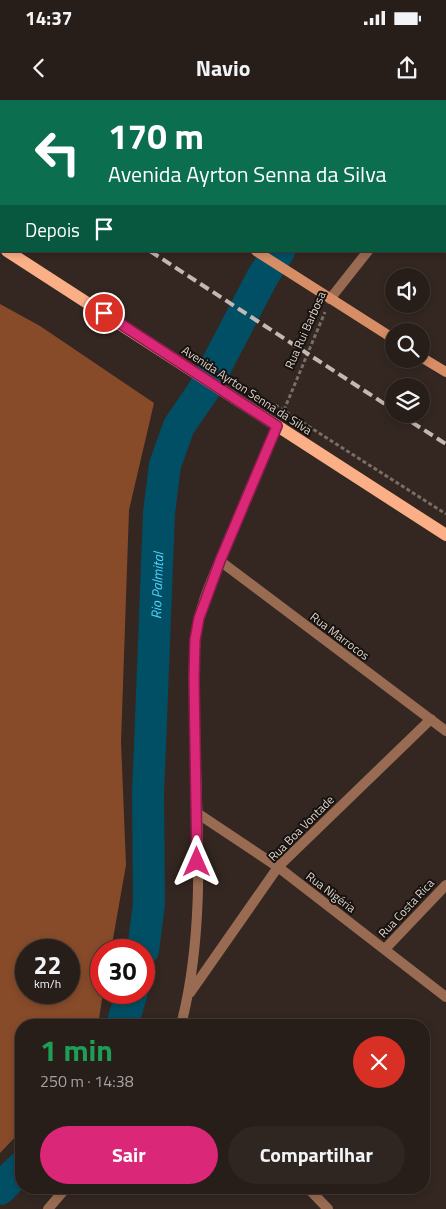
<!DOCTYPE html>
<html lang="pt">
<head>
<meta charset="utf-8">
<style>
  :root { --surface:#271d19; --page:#2f2622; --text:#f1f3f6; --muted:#a4a2a2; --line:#433b38; --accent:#db2777 }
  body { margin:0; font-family:"Titillium Web",sans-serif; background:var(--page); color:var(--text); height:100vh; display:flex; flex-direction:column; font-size:19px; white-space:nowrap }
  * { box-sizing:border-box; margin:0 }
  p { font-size:16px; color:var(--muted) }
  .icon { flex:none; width:28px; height:28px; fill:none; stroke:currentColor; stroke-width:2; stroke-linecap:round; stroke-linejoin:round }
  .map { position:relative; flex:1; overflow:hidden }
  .panel { position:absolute; left:15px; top:919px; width:415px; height:175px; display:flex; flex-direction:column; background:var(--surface); border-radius:20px; box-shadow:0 2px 8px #0003,0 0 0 1px var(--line) }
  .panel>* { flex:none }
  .banner { position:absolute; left:0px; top:0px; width:446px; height:152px; box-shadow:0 2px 8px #0003,0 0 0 1px var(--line); background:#0b6e4f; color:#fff; overflow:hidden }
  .tools { position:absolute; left:385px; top:168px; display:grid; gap:10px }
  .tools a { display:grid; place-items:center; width:45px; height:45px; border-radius:50%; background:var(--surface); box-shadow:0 2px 8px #0003,0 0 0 1px var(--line); font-size:25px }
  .speed { position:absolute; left:15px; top:839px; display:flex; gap:10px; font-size:25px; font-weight:700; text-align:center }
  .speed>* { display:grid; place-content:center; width:65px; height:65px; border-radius:50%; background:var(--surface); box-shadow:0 2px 8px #0003,0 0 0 1px var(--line); line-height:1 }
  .speed small { font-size:12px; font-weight:400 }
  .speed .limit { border:8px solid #d22; background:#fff; color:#111 }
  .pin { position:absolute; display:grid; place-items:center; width:42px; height:42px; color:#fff; margin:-21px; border:2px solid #fff; border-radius:50%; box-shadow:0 1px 5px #0007 }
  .me { position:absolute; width:55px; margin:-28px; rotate:0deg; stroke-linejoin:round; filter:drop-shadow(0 0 4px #0008) }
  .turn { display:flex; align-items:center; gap:18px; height:105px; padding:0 25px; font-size:22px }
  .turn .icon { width:65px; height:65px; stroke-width:2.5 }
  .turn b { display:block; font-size:35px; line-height:42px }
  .then { display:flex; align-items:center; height:48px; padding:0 25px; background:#0003; gap:10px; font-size:19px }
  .round { display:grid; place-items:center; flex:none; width:52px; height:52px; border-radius:26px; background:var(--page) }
  .overview { display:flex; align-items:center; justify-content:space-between; height:85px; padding:0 25px }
  h1 { font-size:30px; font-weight:700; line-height:38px; color:#1e9e55 }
  .cta { display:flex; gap:10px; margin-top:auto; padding:10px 25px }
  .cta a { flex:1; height:58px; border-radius:30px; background:var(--accent); color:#fff; font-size:20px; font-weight:700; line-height:58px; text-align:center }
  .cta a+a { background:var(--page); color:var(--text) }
  .status { display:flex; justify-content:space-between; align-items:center; height:35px; padding:0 25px; background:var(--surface); direction:ltr }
  .status svg { height:14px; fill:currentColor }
  header { display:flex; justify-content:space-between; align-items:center; height:65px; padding:0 25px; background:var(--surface); font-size:22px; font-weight:700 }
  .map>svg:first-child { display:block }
  .forest { fill:#874b2a; fill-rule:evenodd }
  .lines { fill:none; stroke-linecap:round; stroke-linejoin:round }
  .river { stroke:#004f65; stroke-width:32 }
  .path { stroke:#786d67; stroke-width:3; stroke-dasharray:4 2.5; stroke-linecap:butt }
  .street { stroke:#996b52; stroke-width:10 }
  .secondary { stroke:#d78e66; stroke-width:10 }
  .primary { stroke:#fbaf87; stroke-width:12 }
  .rail { stroke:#c3b9b4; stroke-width:4; stroke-dasharray:10 5; stroke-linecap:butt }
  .route-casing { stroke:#8e194d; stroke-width:12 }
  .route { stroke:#db2777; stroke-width:9 }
  .labels { text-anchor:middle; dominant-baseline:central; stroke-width:4; stroke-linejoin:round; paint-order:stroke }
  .street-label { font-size:12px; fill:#dcd3ce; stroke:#18120f }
  .water-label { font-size:14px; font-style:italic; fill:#55d1fc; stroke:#18120f }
</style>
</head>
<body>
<div class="status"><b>14:37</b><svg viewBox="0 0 49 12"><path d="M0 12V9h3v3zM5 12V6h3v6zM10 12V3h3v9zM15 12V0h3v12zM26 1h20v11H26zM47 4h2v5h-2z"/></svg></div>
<header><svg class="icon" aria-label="back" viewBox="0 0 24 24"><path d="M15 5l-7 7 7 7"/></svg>Navio<svg class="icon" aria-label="share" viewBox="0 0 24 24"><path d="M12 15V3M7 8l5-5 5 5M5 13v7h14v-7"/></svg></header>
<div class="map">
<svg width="446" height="1109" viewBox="0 0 446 1109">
  <rect width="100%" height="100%" fill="#342721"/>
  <path class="forest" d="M0,204L40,226L154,303L129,410L121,642L126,765L111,850H101V892L103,893L98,925H21V1031L0,1053ZM26,850H69V892H26Z"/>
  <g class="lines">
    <g class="river">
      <path d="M424,1L425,0"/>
      <path id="s1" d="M143,850L149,804L148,693L150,645L159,413L165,365L179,326L203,291L263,176L279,151"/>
      <path d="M122,925L132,892"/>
      <path d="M0,1089L21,1068"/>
    </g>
    <path class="path" d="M0,129H1
      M275,305L446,414
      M284,310L325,212"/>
    <path class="street" d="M131,0V1
      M445,53L446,52
      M330,199L368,151
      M220,461L446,631
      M197,713L278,767L446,897
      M385,849L446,785
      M190,893L278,767L431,619
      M181,925C205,833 198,734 195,639C195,607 193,574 195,541C198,506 215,473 228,441C244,403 261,365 277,326
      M308,1088L328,1109
      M48,1109L66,1088"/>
    <path class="secondary" d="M40,0L42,1
      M256,151L394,239
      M421,257L446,272"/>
    <path class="primary" d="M7,151L446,435"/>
    <path class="rail" d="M0,54H1
      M150,151L394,310
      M399,314L446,344"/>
  </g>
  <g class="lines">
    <defs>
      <path id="route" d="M104,213L277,326L220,461L199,518L195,540L194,579L197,762"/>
    </defs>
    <use href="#route" class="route-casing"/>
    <use href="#route" class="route"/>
  </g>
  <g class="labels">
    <g class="street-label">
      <text transform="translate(305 230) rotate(-66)">Rua Rui Barbosa</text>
      <text transform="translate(247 290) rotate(33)">Avenida Ayrton Senna da Silva</text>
      <text transform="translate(340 536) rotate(37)">Rua Marrocos</text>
      <text transform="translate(301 728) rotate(-45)">Rua Boa Vontade</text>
      <text transform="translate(331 792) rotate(37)">Rua Nigéria</text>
      <text transform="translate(406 808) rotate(-47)">Rua Costa Rica</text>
    </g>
    <g class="water-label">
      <text stroke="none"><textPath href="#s1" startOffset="365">Rio Palmital</textPath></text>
    </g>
  </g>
</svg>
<div class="tools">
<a><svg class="icon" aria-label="sound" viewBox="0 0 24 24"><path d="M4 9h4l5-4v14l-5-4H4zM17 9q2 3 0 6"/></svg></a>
<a><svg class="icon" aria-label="search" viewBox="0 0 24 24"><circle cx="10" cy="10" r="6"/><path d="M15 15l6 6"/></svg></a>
<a><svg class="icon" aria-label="layers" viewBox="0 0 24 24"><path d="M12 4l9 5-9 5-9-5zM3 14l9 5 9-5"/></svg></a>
</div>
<div class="speed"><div>22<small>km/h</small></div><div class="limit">30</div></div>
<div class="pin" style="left:104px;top:213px;background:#d93025"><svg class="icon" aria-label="arrive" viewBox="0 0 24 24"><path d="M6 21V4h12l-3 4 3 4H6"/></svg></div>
<svg class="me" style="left:197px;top:762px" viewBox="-20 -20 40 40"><path d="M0-17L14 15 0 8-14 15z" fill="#db2777" stroke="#fff" stroke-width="4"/></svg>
<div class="banner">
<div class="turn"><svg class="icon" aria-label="left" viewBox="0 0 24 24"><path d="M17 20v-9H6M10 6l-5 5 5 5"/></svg><div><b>170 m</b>Avenida Ayrton Senna da Silva</div></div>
<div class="then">Depois<svg class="icon" aria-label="arrive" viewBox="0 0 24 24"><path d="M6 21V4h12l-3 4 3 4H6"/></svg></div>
</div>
<section class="panel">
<div class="overview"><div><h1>1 min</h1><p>250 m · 14:38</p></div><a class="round" style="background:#d93025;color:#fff"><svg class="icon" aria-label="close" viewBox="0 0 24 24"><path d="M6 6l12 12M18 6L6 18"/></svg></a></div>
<div class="cta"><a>Sair</a><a>Compartilhar</a></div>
</section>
</div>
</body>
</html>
